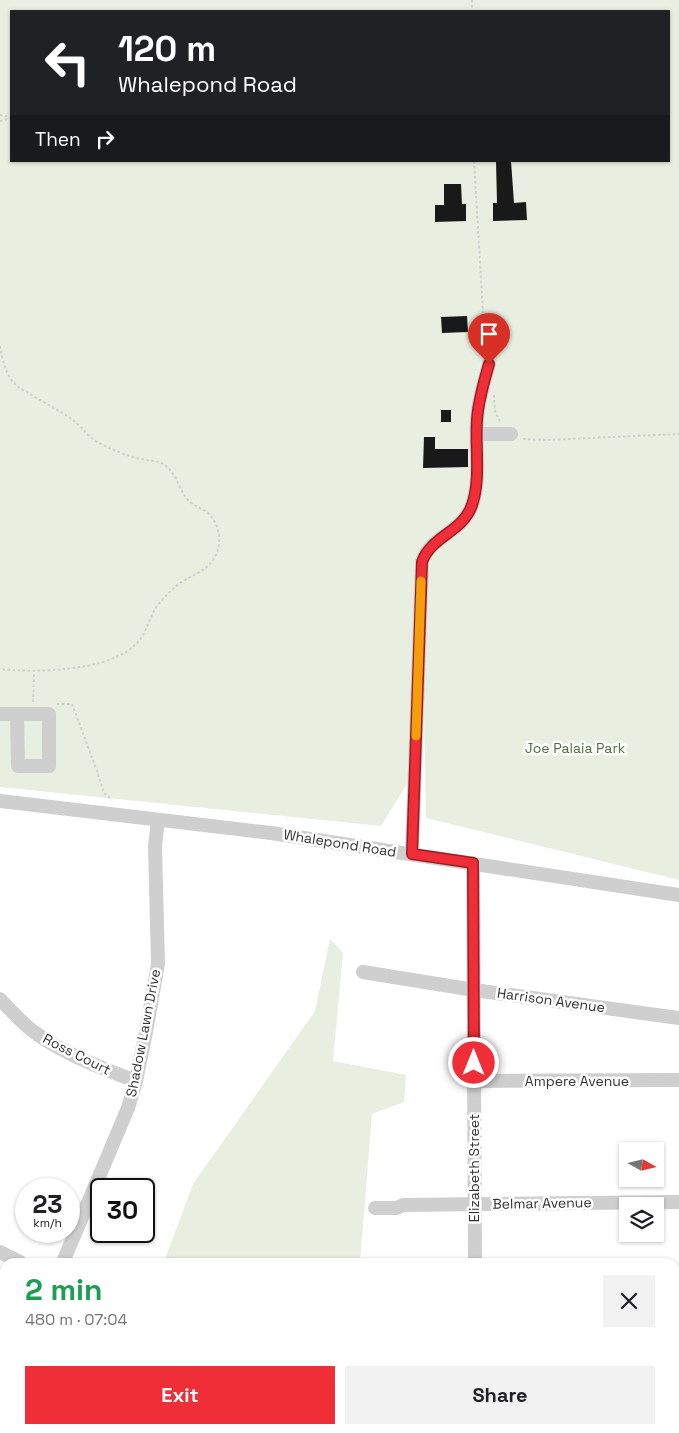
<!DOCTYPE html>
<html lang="en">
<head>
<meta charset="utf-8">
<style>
  :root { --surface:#fff; --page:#f2f2f2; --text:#202124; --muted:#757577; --accent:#ef2e37 }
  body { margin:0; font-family:"Space Grotesk",sans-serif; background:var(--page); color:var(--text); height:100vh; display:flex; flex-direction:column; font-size:19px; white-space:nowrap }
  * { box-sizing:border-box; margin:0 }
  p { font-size:16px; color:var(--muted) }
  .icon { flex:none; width:28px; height:28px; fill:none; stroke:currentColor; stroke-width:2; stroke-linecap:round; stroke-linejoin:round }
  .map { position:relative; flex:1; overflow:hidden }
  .sheet { position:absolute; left:0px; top:1258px; width:680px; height:176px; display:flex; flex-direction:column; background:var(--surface); border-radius:15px 15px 0 0; box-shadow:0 1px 4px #0004 }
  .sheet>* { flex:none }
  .guide { position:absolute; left:10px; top:10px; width:660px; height:152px; border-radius:0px; box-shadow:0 1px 4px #0004; background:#202124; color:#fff; overflow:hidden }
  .needle { width:32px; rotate:98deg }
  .fabs { position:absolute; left:619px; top:1142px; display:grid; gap:10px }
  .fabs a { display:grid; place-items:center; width:45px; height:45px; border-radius:0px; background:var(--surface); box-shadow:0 1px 4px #0004; font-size:25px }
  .speed { position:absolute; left:15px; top:1178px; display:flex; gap:10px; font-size:25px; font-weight:700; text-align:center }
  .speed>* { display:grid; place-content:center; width:65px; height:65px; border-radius:50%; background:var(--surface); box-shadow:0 1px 4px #0004; line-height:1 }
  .speed small { font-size:12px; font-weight:400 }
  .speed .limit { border:2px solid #111; border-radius:8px; background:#fff; color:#111 }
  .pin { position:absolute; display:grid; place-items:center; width:42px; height:42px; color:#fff; margin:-51px -21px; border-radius:50% 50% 50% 0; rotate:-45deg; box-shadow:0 0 5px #0007 }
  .pin .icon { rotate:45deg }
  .me { position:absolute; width:55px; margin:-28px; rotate:0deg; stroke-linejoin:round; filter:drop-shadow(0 0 4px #0008) }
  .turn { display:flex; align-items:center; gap:18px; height:105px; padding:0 25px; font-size:22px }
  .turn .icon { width:65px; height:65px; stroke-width:2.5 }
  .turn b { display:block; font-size:35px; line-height:42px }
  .then { display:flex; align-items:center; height:48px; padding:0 25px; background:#0003; gap:10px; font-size:19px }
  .round { display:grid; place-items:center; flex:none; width:52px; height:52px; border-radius:0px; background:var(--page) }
  .head { display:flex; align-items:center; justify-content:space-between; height:85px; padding:0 25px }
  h1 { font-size:30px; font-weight:800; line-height:38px; color:#1e9e55 }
  .primary-button { display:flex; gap:10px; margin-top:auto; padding:10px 25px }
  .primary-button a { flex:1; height:58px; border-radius:0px; background:var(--accent); color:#fff; font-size:20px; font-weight:800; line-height:58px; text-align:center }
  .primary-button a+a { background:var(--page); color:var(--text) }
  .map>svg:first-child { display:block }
  .green { fill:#e8efe0; fill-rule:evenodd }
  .building { fill:#191919 }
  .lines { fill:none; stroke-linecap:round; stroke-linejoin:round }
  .path { stroke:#cfcfcf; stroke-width:2; stroke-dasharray:2.5 2.5; stroke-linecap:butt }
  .minor { stroke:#cfcfcf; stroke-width:14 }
  .route-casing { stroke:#9b1e24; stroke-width:12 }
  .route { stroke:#ef2e37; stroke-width:9 }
  .slow { stroke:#f59e0b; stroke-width:9 }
  .labels { text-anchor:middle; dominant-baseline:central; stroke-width:5; stroke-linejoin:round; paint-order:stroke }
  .park-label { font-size:14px; fill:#53713c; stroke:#fff }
  .street-label { font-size:14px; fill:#323232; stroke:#fff }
</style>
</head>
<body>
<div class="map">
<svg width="679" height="1433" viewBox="0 0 679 1433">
  <rect width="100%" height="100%" fill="#fff"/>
  <path class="green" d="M0,0H679V880L426,818L423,661L407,784L381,826L0,787ZM11,11H669V161H11Z
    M330,939L343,953L333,1061L406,1075L404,1102L372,1114L360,1262H164L193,1184L315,1011Z
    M101,1429H201L200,1433H98Z"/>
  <path class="building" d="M496,161H511L514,203L526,202L527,220L493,221V203H497Z
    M444,184H461L462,204H466V221L435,222V205H444Z
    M467,316L468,332L442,333L441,317Z
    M441,410H451V422H441Z
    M424,437H435V449H468V467L423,468Z"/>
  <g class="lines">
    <path class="path" d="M472,0V11
      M0,115L11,117
      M0,121L11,118
      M474,161L484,330L488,353
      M0,346C2,359 6,375 15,384C18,388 24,390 28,393C43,402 59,410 73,420C82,427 89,438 99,443C111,449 127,456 141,459C148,461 157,460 163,464C177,472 178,490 189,501C194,506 202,508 208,513C220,525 223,544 214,558C206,573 187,576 175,587C168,593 157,604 153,613C145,629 145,638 129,650C99,671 36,673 0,669
      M494,395L495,411L500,422
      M523,439L547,440L679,434
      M33,702L34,672
      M57,704H72L97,771L104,793L112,800"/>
    <path class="minor" d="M477,434H511
      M0,714H49V766H18L17,714
      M0,801L271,833L679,895
      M412,854L422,561C431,536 463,532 472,505C481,479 475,448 477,420C478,401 484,382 489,364
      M473,863L475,1262
      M363,972L474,990L679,1018
      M0,999C11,1011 21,1022 34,1032C64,1054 101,1068 136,1081
      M474,1081L679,1080
      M375,1208H397L403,1205L679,1202
      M0,1252L20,1262
      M63,1262L128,1108L136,1081L146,1032L158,964L155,846L158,820
      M675,1326H679
      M0,1413L5,1401
      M475,1429V1433"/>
  </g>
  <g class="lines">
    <defs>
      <path id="route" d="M474,1063L473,863L412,854L422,562C431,536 463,532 472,505C481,479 475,448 477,420C478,401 484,382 489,364"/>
    </defs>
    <use href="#route" class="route-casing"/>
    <use href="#route" class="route"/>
    <path class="slow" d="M416,736L421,581"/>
  </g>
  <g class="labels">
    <g class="park-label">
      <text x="575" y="748">Joe Palaia Park</text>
    </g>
    <g class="street-label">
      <text transform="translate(340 843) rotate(9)">Whalepond Road</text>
      <text transform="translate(551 1000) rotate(8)">Harrison Avenue</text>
      <text transform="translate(143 1033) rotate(-79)">Shadow Lawn Drive</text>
      <text transform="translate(77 1054) rotate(27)">Ross Court</text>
      <text x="577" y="1081">Ampere Avenue</text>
      <text transform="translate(474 1168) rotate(-90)">Elizabeth Street</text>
      <text transform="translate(542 1203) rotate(-1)">Belmar Avenue</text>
    </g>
  </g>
</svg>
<div class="fabs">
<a><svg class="needle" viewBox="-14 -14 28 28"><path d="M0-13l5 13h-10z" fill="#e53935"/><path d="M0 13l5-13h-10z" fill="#757577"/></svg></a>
<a><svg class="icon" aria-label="layers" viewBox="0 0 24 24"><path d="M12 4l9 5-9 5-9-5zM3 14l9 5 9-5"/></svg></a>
</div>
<div class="speed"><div>23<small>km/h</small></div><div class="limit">30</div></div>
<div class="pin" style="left:489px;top:364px;background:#d93025"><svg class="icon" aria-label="arrive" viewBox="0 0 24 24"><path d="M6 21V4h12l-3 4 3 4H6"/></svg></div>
<svg class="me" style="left:474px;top:1063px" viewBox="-20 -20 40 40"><circle r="17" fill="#ef2e37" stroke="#fff" stroke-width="3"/><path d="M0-11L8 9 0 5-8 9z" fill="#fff"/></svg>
<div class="guide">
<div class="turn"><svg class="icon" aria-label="left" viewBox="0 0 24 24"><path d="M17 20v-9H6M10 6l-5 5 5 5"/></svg><div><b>120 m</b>Whalepond Road</div></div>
<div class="then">Then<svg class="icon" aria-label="right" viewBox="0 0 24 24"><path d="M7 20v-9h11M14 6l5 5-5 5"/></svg></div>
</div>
<section class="sheet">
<div class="head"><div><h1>2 min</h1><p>480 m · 07:04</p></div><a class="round"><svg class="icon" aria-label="close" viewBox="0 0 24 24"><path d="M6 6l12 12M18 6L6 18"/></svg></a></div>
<div class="primary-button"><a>Exit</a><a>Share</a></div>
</section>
</div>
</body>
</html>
